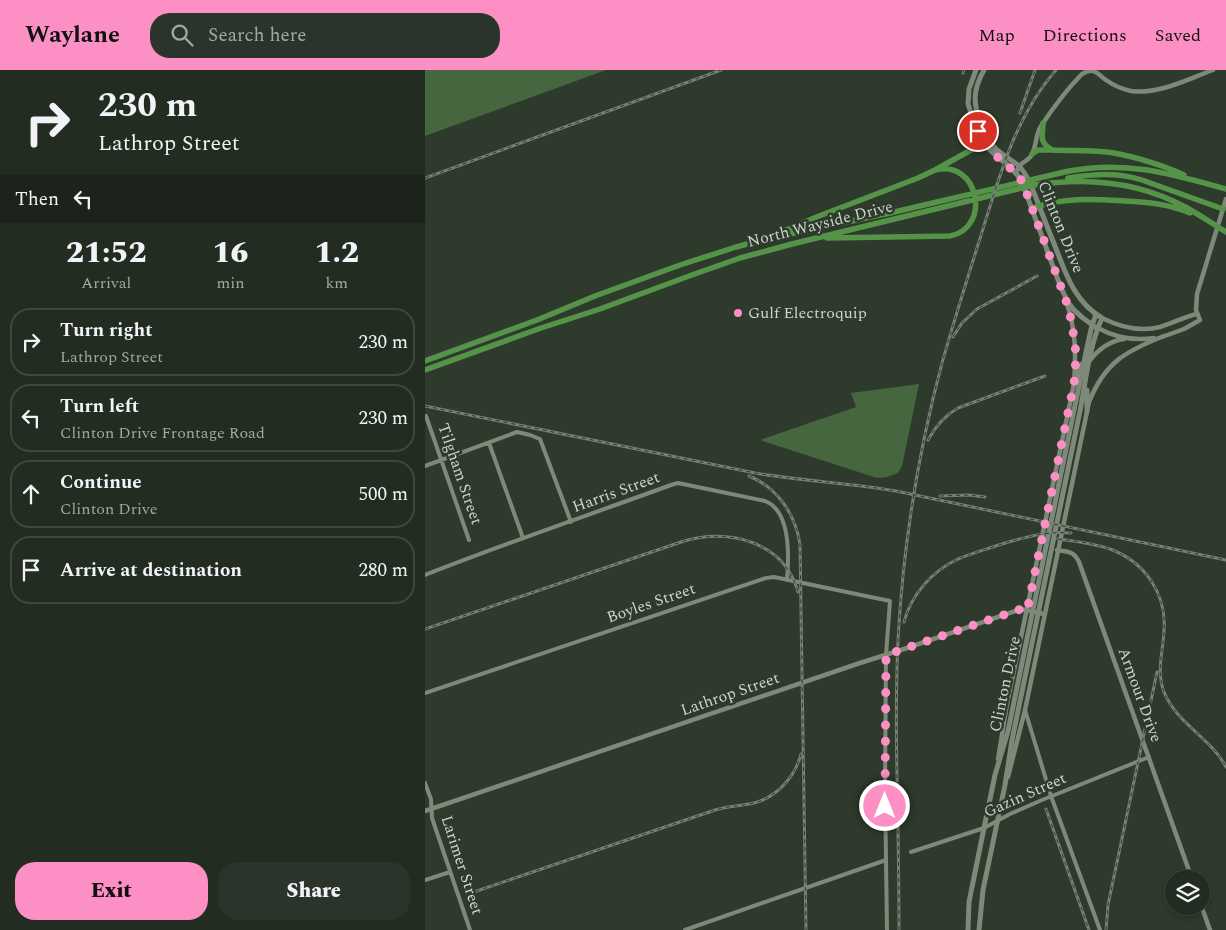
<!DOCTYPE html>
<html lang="en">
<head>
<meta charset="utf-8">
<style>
  :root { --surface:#222c21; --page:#2a342a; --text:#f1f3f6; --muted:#a2a7a5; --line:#3f483f; --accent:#fc8fc3 }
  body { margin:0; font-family:Spectral,serif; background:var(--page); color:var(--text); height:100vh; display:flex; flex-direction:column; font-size:19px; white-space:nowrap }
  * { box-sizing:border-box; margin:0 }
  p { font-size:16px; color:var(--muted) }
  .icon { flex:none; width:28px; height:28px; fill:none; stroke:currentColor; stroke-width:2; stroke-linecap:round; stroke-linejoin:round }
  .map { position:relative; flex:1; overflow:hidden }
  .side { display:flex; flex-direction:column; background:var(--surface); width:425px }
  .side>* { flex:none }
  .guide { background:#222c21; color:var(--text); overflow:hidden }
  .fabs { position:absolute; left:740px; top:800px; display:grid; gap:10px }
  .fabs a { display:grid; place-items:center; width:45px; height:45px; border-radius:50%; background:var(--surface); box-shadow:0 2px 8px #0003,0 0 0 1px var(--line); font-size:25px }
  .pin { position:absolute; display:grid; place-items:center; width:42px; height:42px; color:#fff; margin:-21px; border:2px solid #fff; border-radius:50%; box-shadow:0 1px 5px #0007 }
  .me { position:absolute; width:55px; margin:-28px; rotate:0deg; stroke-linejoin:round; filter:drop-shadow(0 0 4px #0008) }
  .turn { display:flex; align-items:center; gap:18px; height:105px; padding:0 15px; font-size:22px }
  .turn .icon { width:65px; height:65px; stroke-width:2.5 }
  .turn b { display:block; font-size:35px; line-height:42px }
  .then { display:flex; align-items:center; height:48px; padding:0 15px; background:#0003; gap:10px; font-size:19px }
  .eta { display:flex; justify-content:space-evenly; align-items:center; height:85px; text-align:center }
  .eta b { font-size:30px; font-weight:800; line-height:35px }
  .button { display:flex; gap:10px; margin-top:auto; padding:10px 15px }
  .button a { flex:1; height:58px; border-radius:20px; background:var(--accent); color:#111; font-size:20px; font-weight:800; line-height:58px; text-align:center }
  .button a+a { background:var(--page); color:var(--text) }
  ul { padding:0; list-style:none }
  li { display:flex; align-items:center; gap:15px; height:68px; margin:0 10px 8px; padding:0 5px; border:2px solid var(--line); border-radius:20px }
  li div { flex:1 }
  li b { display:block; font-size:19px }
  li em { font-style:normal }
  header { display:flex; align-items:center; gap:30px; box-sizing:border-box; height:70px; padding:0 25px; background:var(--accent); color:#111 }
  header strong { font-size:24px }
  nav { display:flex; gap:28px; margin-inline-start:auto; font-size:18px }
  .search { width:350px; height:45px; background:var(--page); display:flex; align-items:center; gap:12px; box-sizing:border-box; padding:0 18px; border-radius:20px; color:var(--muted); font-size:19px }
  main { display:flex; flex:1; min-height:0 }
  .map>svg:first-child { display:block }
  .green { fill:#45663f }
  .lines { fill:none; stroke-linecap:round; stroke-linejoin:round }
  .minor { stroke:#7d8a7a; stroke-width:4 }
  .tertiary { stroke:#7d8a7a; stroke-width:4.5 }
  .secondary { stroke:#7d8a7a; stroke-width:5 }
  .primary { stroke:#559448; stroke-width:5.5 }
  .rail-casing { stroke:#768074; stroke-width:3 }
  .rail { stroke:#2e3a2c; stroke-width:1; stroke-dasharray:4; stroke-linecap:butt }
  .route { stroke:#fc8fc3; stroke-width:9; stroke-dasharray:0 16.2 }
  .poi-dot { fill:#fc8fc3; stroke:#2e3a2c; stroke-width:2 }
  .labels { text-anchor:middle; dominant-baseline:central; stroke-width:5; stroke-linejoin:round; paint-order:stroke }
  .street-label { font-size:16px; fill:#cdd5cc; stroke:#2e3a2c }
  .poi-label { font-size:16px; fill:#cdd5cc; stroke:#2e3a2c; text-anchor:start }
</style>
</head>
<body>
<header>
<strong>Waylane</strong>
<div class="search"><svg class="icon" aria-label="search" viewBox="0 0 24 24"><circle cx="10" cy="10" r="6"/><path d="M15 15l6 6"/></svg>Search here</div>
<nav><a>Map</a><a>Directions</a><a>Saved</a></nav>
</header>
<main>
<section class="side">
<div class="guide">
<div class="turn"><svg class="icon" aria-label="right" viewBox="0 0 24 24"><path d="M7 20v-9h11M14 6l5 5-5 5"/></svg><div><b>230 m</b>Lathrop Street</div></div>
<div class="then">Then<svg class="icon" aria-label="left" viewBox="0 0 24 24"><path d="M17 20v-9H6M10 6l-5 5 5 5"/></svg></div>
</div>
<div class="eta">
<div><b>21:52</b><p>Arrival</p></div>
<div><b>16</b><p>min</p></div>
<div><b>1.2</b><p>km</p></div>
</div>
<ul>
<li><svg class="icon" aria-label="right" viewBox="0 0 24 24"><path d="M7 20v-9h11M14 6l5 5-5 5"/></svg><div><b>Turn right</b><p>Lathrop Street</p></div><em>230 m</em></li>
<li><svg class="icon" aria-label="left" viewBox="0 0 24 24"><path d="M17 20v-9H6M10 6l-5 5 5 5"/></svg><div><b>Turn left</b><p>Clinton Drive Frontage Road</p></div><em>230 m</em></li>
<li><svg class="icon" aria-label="ahead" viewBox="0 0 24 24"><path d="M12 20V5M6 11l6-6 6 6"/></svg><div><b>Continue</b><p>Clinton Drive</p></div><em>500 m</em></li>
<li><svg class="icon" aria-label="arrive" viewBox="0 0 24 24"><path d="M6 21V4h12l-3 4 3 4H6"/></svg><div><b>Arrive at destination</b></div><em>280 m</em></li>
</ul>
<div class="button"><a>Exit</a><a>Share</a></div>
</section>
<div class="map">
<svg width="801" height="860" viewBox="0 0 801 860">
  <rect width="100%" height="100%" fill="#2e3a2c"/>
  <path class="green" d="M0,0H181L0,66Z
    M494,314L477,396L473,403L462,407L452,408L335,370L431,337L426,323Z"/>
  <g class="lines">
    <path class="minor" d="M1,346L44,470
      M64,373L98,468
      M0,396L92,362L105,365L115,369L146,452
      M0,505C81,473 164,445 246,415L253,413L340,431C366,441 364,487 362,510
      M0,623L341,508L349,507L465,531L461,585L460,718L462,860
      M600,640L626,726L675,860
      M0,713L6,729L7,748L45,860
      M486,782L559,758L585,744L617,730L724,687
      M0,810L25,802
      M260,860L461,790"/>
    <path class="tertiary" d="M591,103C596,90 600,94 606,86C612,77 610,65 616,56C628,38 641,20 657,4C661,2 664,0 668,1C673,2 676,7 681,10C688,15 697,19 706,21C733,25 763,9 788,0
      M677,248C695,257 716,262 735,257C748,253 759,247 772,244
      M673,258C691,268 709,271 729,268
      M737,267L759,259L775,250L771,240L772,224L801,129
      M665,290C674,279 684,271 699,269
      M632,480C643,482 649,481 654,492L767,809
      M573,689L582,634L649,314C651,284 651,259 641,231
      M583,707L600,640L664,332C680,292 701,281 739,266
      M0,741L435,593L476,580L596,539L619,544
      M776,835L785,860"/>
    <path class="secondary" d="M551,0L544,19L543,34L548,49L556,67L565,80L586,98L594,107L601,123L636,218L644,234L650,241L658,248L670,257
      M649,314L657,294
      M662,341V320
      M543,860L544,832L559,758L570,705L583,661L661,282L667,255L671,245
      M554,860L558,820L580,715L587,670L655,341C661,310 664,277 677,248C648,231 640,201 628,171C620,152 613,132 605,113C602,107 599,101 594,96C587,90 579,86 572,80C565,73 561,65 557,56C548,35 547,21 559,0"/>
    <path class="primary" d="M618,53C618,67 613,71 627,80C648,81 669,80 689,83C711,87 740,96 759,105
      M607,84L613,80H625
      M643,108C669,104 692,102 717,110L798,139
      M607,138C639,127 667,129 700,131C722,132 744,134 765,143
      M356,162L394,146L493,108L510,100L564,70
      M402,168L525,166C567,158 554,89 510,100
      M0,291L112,250L170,226L255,195L311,177L340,169L465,143L644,101C701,90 747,104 801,119
      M0,300L116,258L175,239L264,206L315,188L367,174L609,115C662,107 714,111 762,138C775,145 788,154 801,162"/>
    <defs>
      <path id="rail" d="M538,3L539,0
        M595,43L610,0
        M0,108L296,0
        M528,267L537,253L552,239L612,206
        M0,336L330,403C377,411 424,413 471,421L801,490
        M503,370C510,357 519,346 533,338L620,306
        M324,406C353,418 370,444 375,474L381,860
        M515,426L544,425L560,427
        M633,469C650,471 668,473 685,479C720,492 742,524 739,561C738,582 731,601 739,622C752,654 785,667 801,697
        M479,552C486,525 507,501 533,489C547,483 562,479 577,474C600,467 622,461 646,463
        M0,559L256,472C302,457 359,471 373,522
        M621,739L664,860
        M43,824L290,740C303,736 316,736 329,733C352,727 370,707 376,684
        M474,860C474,808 473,756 472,704C471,659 471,615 473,570C478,477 493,383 517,293C528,254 540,216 552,178C572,116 587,50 631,0
        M681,860L683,835L732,602"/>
    </defs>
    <use href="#rail" class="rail-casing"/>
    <use href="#rail" class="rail"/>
  </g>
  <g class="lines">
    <path class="route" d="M460,736L461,585L596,539L602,541L649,314L651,288L650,273L644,239L598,113C589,98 574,91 564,78C559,73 556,67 553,61"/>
  </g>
  <circle class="poi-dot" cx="313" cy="243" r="5"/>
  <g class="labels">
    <g class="street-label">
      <text transform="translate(395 154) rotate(-14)">North Wayside Drive</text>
      <text transform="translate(636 157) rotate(68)">Clinton Drive</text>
      <text transform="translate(35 404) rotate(71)">Tilgham Street</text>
      <text transform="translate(191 422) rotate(-20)">Harris Street</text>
      <text transform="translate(226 533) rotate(-19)">Boyles Street</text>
      <text transform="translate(580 614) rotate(-78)">Clinton Drive</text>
      <text transform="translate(305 624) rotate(-19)">Lathrop Street</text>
      <text transform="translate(715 625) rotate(70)">Armour Drive</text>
      <text transform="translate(600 725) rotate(-24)">Gazin Street</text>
      <text transform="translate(37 795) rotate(72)">Larimer Street</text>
    </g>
    <g class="poi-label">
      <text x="323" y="243">Gulf Electroquip</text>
    </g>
  </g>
</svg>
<div class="fabs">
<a><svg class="icon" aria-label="layers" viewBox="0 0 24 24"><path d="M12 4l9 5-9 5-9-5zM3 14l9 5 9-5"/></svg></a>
</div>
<div class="pin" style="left:553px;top:61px;background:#d93025"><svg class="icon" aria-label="arrive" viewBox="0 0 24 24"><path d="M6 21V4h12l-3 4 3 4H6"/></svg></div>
<svg class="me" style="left:460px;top:736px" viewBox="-20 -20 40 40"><circle r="17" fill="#fc8fc3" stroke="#fff" stroke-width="3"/><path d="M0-11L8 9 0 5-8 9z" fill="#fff"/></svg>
</div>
</main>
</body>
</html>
